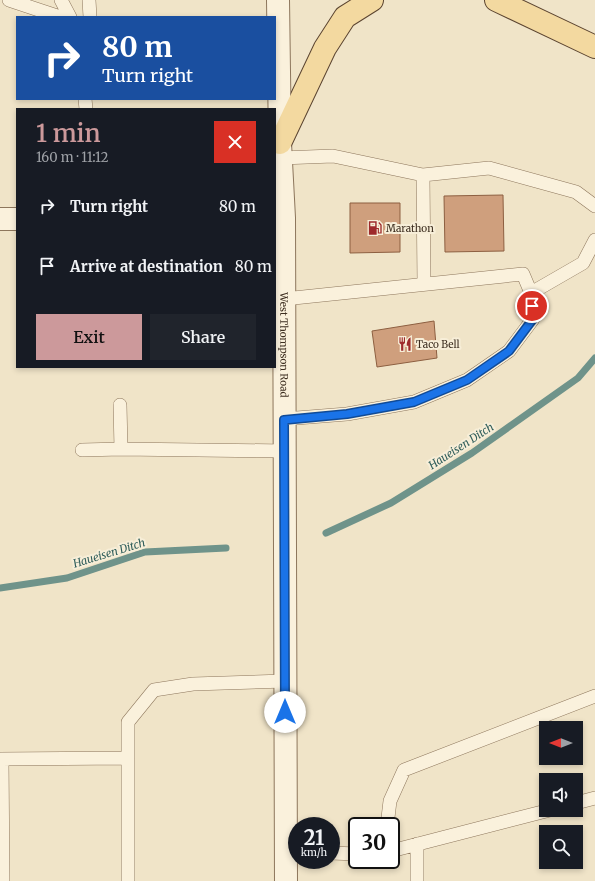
<!DOCTYPE html>
<html lang="en">
<head>
<meta charset="utf-8">
<style>
  :root { --surface:#171b24; --page:#20242c; --text:#f1f3f6; --muted:#9ea1a6; --accent:#cc999b }
  body { margin:0; font-family:Merriweather,serif; background:var(--page); color:var(--text); height:100vh; display:flex; flex-direction:column; font-size:15px; white-space:nowrap }
  * { box-sizing:border-box; margin:0 }
  p { font-size:13px; color:var(--muted) }
  .icon { flex:none; width:22px; height:22px; fill:none; stroke:currentColor; stroke-width:2; stroke-linecap:round; stroke-linejoin:round }
  .map { position:relative; flex:1; overflow:hidden }
  .side { position:absolute; left:16px; top:108px; width:260px; height:260px; display:flex; flex-direction:column; background:var(--surface); border-radius:0px; box-shadow:0 2px 6px #0003 }
  .side>* { flex:none }
  .banner { position:absolute; left:16px; top:16px; width:260px; height:84px; border-radius:0px; box-shadow:0 2px 6px #0003; background:#1a4fa0; color:#fff; overflow:hidden }
  .needle { width:26px; rotate:270deg }
  .tools { position:absolute; left:539px; top:721px; display:grid; gap:8px }
  .tools a { display:grid; place-items:center; width:44px; height:44px; border-radius:0px; background:var(--surface); box-shadow:0 2px 6px #0003; font-size:20px }
  .speed { position:absolute; left:288px; top:817px; display:flex; gap:8px; font-size:20px; font-weight:700; text-align:center }
  .speed>* { display:grid; place-content:center; width:52px; height:52px; border-radius:50%; background:var(--surface); box-shadow:0 2px 6px #0003; line-height:1 }
  .speed small { font-size:10px; font-weight:400 }
  .speed .limit { border:2px solid #111; border-radius:6px; background:#fff; color:#111 }
  .pin { position:absolute; display:grid; place-items:center; width:34px; height:34px; color:#fff; margin:-17px; border:2px solid #fff; border-radius:50%; box-shadow:0 1px 4px #0007 }
  .me { position:absolute; width:44px; margin:-22px; rotate:0deg; stroke-linejoin:round; filter:drop-shadow(0 0 3px #0008) }
  .turn { display:flex; align-items:center; gap:14px; height:84px; padding:0 20px; font-size:18px }
  .turn .icon { width:52px; height:52px; stroke-width:2.5 }
  .turn b { display:block; font-size:28px; line-height:34px }
  .round { display:grid; place-items:center; flex:none; width:42px; height:42px; border-radius:0px; background:var(--page) }
  .overview { display:flex; align-items:center; justify-content:space-between; height:68px; padding:0 20px }
  h1 { font-size:24px; font-weight:600; line-height:30px; color:var(--accent) }
  .button { display:flex; gap:8px; margin-top:auto; padding:8px 20px }
  .button a { flex:1; height:46px; border-radius:0px; background:var(--accent); color:#111; font-size:16px; font-weight:600; line-height:46px; text-align:center }
  .button a+a { background:var(--page); color:var(--text) }
  ul { padding:0; list-style:none }
  li { display:flex; align-items:center; gap:12px; height:60px; padding:0 20px }
  li div { flex:1 }
  li b { display:block; font-size:15px }
  li em { font-style:normal }
  .map>svg:first-child { display:block }
  .lines { fill:none; stroke-linecap:round; stroke-linejoin:round }
  .stream { stroke:#6f938a; stroke-width:7 }
  .building { fill:#cf9f7d; stroke:#8d5f41 }
  .service-casing { stroke:#8d765c; stroke-width:14 }
  .minor-casing { stroke:#8d765c; stroke-width:24 }
  .primary-casing { stroke:#5b4430; stroke-width:24 }
  .service { stroke:#faf1dc; stroke-width:13 }
  .minor { stroke:#faf1dc; stroke-width:22 }
  .primary { stroke:#f3d9a0; stroke-width:22 }
  .route-casing { stroke:#114b97; stroke-width:10 }
  .route { stroke:#1a73e8; stroke-width:7 }
  .labels { text-anchor:middle; dominant-baseline:central; stroke-width:4; stroke-linejoin:round; paint-order:stroke }
  .poi-label { font-size:10px; fill:#3d2e20; stroke:#f7eed8; text-anchor:start }
  .street-label { font-size:10px; fill:#3d2e20; stroke:#f7eed8 }
  .water-label { font-size:11px; font-style:italic; fill:#2f5d5a; stroke:#f7eed8 }
</style>
</head>
<body>
<div class="map">
<svg width="595" height="881" viewBox="0 0 595 881">
  <rect width="100%" height="100%" fill="#f0e4c8"/>
  <g class="lines">
    <path class="stream" d="M326,533L391,503L472,453L578,378L595,358
      M0,588L67,578L145,552L226,548"/>
  </g>
  <path class="building" d="M503,195L504,251L445,252L444,196Z
    M350,203H400V252L350,253Z
    M434,321L437,358L377,367L372,331Z"/>
  <g class="lines">
    <defs>
      <path id="service" d="M9,0L60,17
        M61,0L70,17
        M89,0L90,17
        M85,99L86,109
        M281,158L333,156L423,175L424,284
        M423,175L489,168L576,192L595,206
        M531,293L583,263L595,240
        M284,299L523,274L531,293L533,319L509,351L467,380L414,402L347,414L284,419
        M120,405L121,449L285,451
        M82,450L121,449
        M0,759L128,758
        M2,759L3,881
        M576,803L595,798
        M387,826L390,801L404,770L595,696
        M417,844V881
        M391,851L550,810
        M331,853L357,854
        M128,881V722L154,690L193,684L285,681"/>
      <g id="minor">
        <path id="s1" d="M278,0L280,143L284,218L286,881"/>
        <path d="M0,219H17"/>
      </g>
      <path id="primary" d="M496,0L595,47
        M280,143L325,48L345,17L372,0"/>
    </defs>
    <use href="#service" class="service-casing"/>
    <use href="#minor" class="minor-casing"/>
    <use href="#primary" class="primary-casing"/>
    <use href="#service" class="service"/>
    <use href="#minor" class="minor"/>
    <use href="#primary" class="primary"/>
  </g>
  <g class="lines">
    <defs>
      <path id="route" d="M285,712L284,420L347,414L414,402L467,380L509,351L533,319L532,306"/>
    </defs>
    <use href="#route" class="route-casing"/>
    <use href="#route" class="route"/>
  </g>
  <defs>
    <symbol id="fuel-bare" viewBox="-9 -9 18 18"><path d="M-5.5-6h7V0h2V4h1.3V-2.5L3-4.5l.8-.8L6-3V5H2.5V1h-1V6h-7ZM-4.2-4.7v3.2H.2V-4.7Z" fill="#9e2a2b" stroke="#f7eed8" stroke-width="2.5" paint-order="stroke"/></symbol>
    <symbol id="restaurant-bare" viewBox="-9 -9 18 18"><path d="M-5-6h1v4h1v-4h1v4h1v-4h1v5L-1.5 .5V6h-2V.5L-5-1ZM5-6V6H3V1.5H1.5Q1.5-4 5-6Z" fill="#9e2a2b" stroke="#f7eed8" stroke-width="2.5" paint-order="stroke"/></symbol>
  </defs>
  <g fill-rule="evenodd">
    <use href="#fuel-bare" x="365" y="218" width="20" height="20"/>
    <use href="#restaurant-bare" x="395" y="334" width="20" height="20"/>
  </g>
  <g class="labels">
    <g class="poi-label">
      <text x="386" y="228">Marathon</text>
      <text x="416" y="344">Taco Bell</text>
    </g>
    <g class="street-label">
      <text stroke="none"><textPath href="#s1" startOffset="345">West Thompson Road</textPath></text>
    </g>
    <g class="water-label">
      <text transform="translate(461 446) rotate(-33)">Haueisen Ditch</text>
      <text transform="translate(109 553) rotate(-17)">Haueisen Ditch</text>
    </g>
  </g>
</svg>
<div class="tools">
<a><svg class="needle" viewBox="-14 -14 28 28"><path d="M0-13l5 13h-10z" fill="#e53935"/><path d="M0 13l5-13h-10z" fill="#9ea1a6"/></svg></a>
<a><svg class="icon" aria-label="sound" viewBox="0 0 24 24"><path d="M4 9h4l5-4v14l-5-4H4zM17 9q2 3 0 6"/></svg></a>
<a><svg class="icon" aria-label="search" viewBox="0 0 24 24"><circle cx="10" cy="10" r="6"/><path d="M15 15l6 6"/></svg></a>
</div>
<div class="speed"><div>21<small>km/h</small></div><div class="limit">30</div></div>
<div class="pin" style="left:532px;top:306px;background:#d93025"><svg class="icon" aria-label="arrive" viewBox="0 0 24 24"><path d="M6 21V4h12l-3 4 3 4H6"/></svg></div>
<svg class="me" style="left:285px;top:712px" viewBox="-20 -20 40 40"><circle r="19" fill="#fff"/><path d="M0-13L10 11 0 6-10 11z" fill="#1a73e8"/></svg>
<div class="banner">
<div class="turn"><svg class="icon" aria-label="right" viewBox="0 0 24 24"><path d="M7 20v-9h11M14 6l5 5-5 5"/></svg><div><b>80 m</b>Turn right</div></div>
</div>
<section class="side">
<div class="overview"><div><h1>1 min</h1><p>160 m · 11:12</p></div><a class="round" style="background:#d93025;color:#fff"><svg class="icon" aria-label="close" viewBox="0 0 24 24"><path d="M6 6l12 12M18 6L6 18"/></svg></a></div>
<ul>
<li><svg class="icon" aria-label="right" viewBox="0 0 24 24"><path d="M7 20v-9h11M14 6l5 5-5 5"/></svg><div><b>Turn right</b></div><em>80 m</em></li>
<li><svg class="icon" aria-label="arrive" viewBox="0 0 24 24"><path d="M6 21V4h12l-3 4 3 4H6"/></svg><div><b>Arrive at destination</b></div><em>80 m</em></li>
</ul>
<div class="button"><a>Exit</a><a>Share</a></div>
</section>
</div>
</body>
</html>
